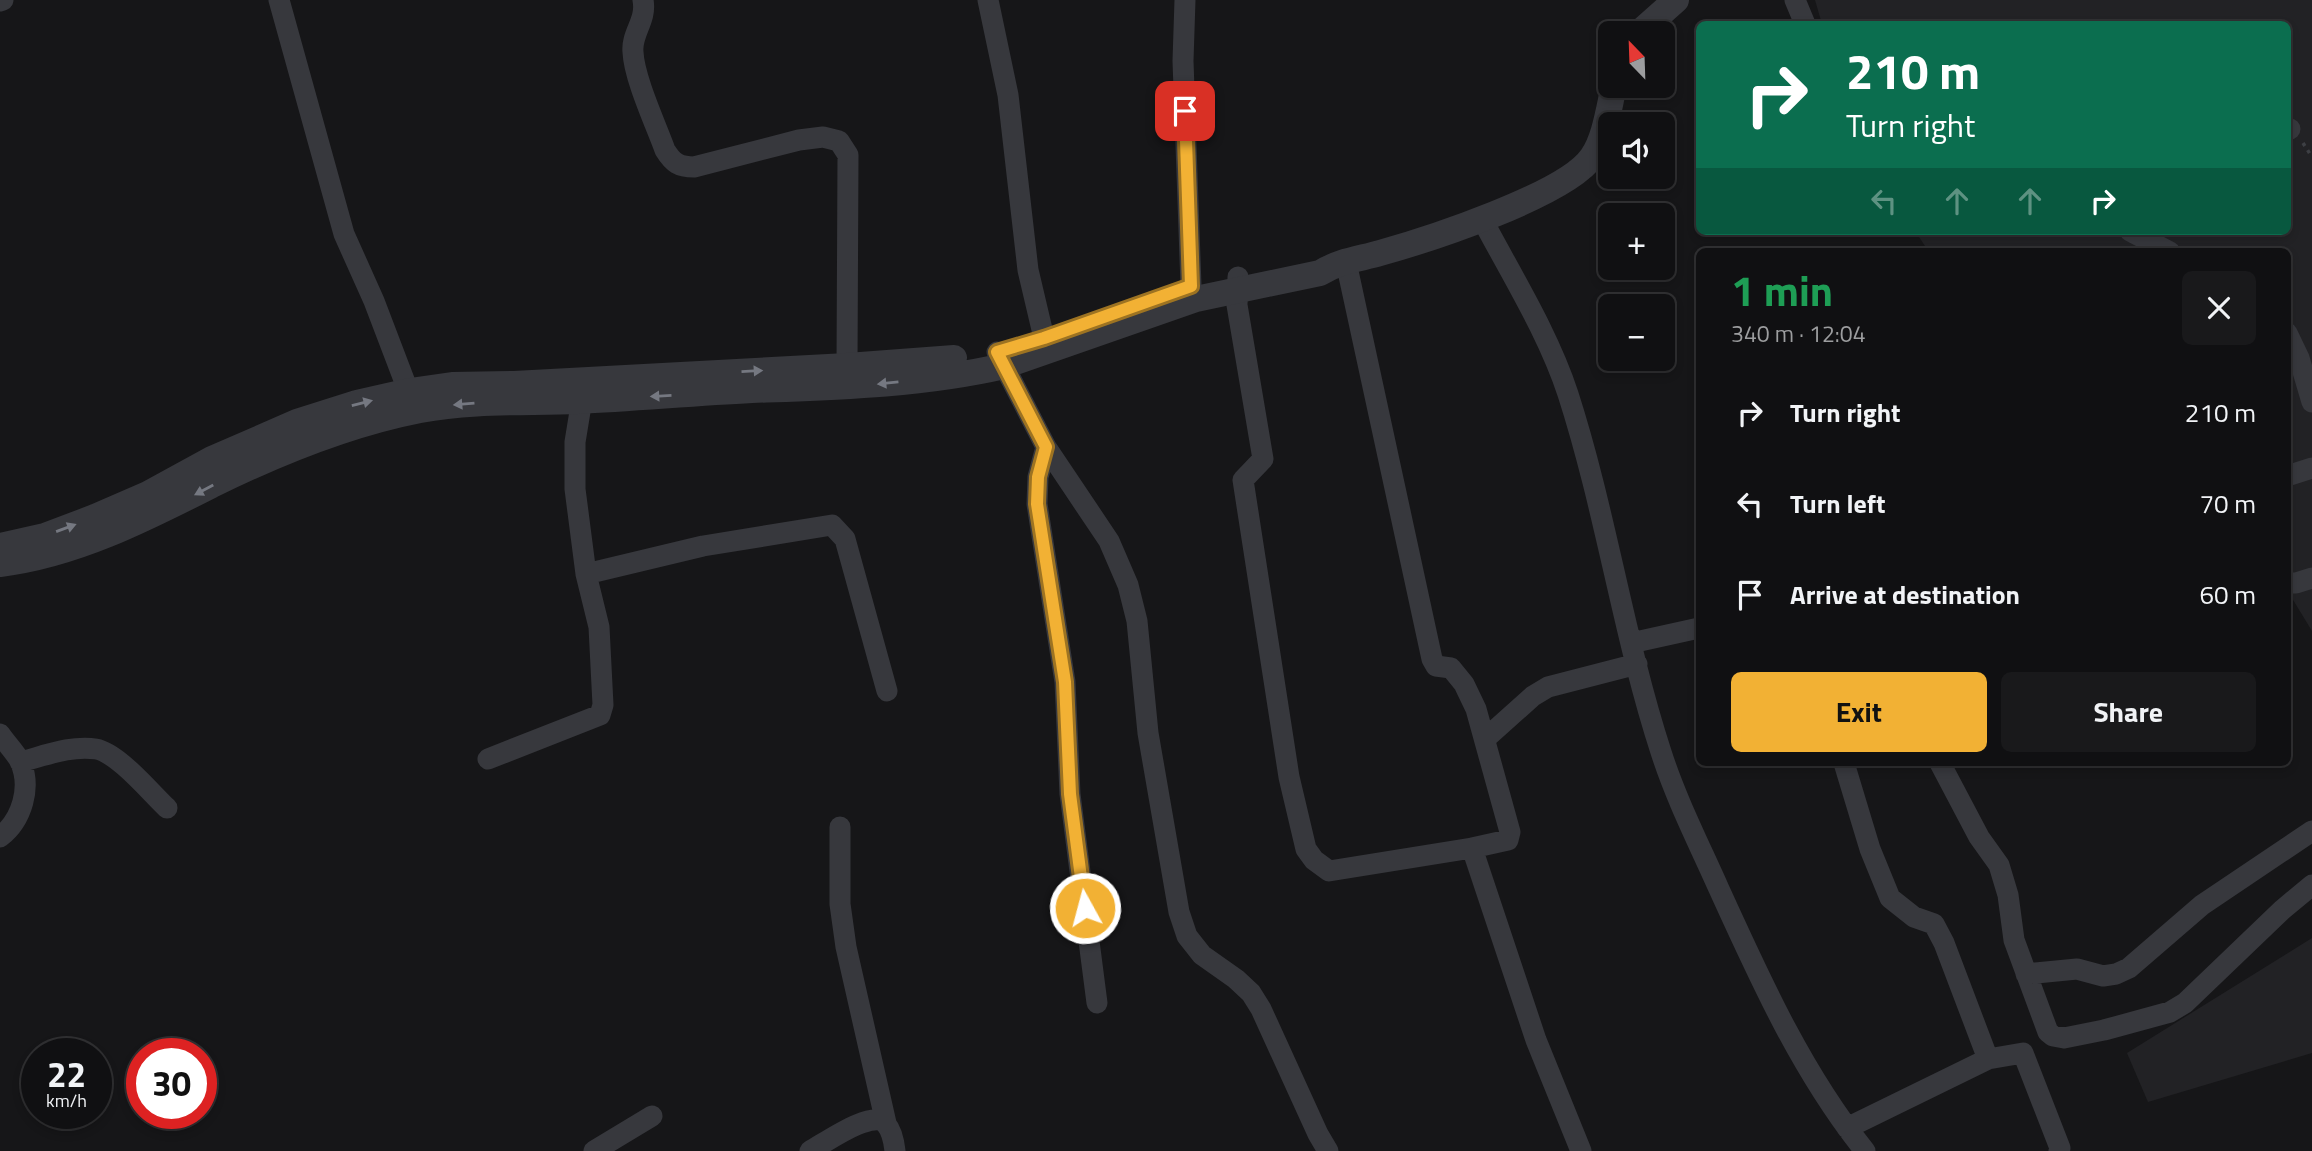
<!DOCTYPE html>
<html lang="en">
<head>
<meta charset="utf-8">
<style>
  :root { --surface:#101012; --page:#19191b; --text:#f1f3f6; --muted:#9c9d9f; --line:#303032; --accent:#f2b134 }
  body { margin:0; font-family:"Titillium Web",sans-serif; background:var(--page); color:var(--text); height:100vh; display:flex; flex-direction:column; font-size:26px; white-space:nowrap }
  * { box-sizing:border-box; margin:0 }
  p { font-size:23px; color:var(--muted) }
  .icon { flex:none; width:38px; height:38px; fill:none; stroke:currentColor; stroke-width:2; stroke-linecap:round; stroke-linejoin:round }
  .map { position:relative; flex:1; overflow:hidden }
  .drawer { position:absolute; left:1696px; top:248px; width:595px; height:518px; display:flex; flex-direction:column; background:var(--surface); border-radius:10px; box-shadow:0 4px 10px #0003,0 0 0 2px var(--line) }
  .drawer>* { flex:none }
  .top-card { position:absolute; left:1696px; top:21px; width:595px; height:214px; border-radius:10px; box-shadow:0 4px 10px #0003,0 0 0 2px var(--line); background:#0b6e4f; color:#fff; overflow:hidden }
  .needle { width:46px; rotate:337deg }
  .controls { position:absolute; left:1598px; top:21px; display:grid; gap:14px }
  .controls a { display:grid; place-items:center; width:77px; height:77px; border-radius:10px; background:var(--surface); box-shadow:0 4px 10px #0003,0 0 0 2px var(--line); font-size:35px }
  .speed { position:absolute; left:21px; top:1038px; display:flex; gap:14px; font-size:35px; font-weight:700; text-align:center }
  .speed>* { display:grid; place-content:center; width:91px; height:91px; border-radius:50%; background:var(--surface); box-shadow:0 4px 10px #0003,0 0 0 2px var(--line); line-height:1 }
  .speed small { font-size:18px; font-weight:400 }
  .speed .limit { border:10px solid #d22; background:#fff; color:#111 }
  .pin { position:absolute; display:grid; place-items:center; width:60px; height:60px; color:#fff; margin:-30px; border-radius:14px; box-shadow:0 4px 10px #0006 }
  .me { position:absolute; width:77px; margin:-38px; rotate:353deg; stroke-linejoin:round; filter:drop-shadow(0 0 5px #0008) }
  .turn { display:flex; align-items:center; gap:24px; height:147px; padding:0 35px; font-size:32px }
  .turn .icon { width:91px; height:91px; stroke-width:2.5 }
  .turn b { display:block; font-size:49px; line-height:60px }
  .lanes { display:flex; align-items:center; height:66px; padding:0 35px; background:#0003; justify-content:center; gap:35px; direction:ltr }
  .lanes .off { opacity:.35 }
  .round { display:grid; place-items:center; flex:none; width:74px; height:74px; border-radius:10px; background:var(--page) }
  .headline { display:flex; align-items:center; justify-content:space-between; height:119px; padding:0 35px }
  h1 { font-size:42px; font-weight:700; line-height:52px; color:#1e9e55 }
  .button { display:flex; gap:14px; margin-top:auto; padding:14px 35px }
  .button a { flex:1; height:80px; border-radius:10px; background:var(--accent); color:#111; font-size:28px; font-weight:700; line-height:80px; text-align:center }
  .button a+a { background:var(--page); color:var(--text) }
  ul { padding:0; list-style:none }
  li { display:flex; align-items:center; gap:21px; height:91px; padding:0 35px }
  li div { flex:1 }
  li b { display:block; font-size:26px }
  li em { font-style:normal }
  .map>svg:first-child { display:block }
  .built { fill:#222225 }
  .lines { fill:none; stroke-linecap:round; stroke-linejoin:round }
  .path { stroke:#3d3f44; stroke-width:3.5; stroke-dasharray:3.5 5; stroke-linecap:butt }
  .minor { stroke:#37383d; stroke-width:21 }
  .tertiary { stroke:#37383d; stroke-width:26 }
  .oneway { fill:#757881 }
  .route-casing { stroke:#9d7322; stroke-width:18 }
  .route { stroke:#f2b134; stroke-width:12 }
</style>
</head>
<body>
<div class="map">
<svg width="2312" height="1151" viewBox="0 0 2312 1151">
  <rect width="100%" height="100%" fill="#161618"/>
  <path class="built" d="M1815,0H2312V631L2287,590V252H1929L1915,231H2287V24H1822Z
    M2312,938V1053L2148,1102L2127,1053Z"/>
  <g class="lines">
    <path class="path" d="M2303,143L2312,157"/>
    <path class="minor" d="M279,0L344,234L374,301L414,406
      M643,0C647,21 631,33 633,52C634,78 656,125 665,150C673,163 679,167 694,167L799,140L823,137L839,141L848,155L847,366
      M988,0L1008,95L1028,270L1044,338L1049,350
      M1185,0L1183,61L1191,286
      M1795,0L1805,24
      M0,1L3,0
      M2287,129H2290
      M1482,219C1512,276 1548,333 1568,394C1606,512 1623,635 1661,752C1676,799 1699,844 1719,889C1760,979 1802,1073 1865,1151
      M2130,231L2170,252
      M1346,262L1432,659L1436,666L1451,668L1464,684L1476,709L1510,832L1508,840L1472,848
      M1238,277L1237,305L1263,459L1243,480L1289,777L1306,849L1314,860L1329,871L1472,848L1536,1040L1581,1151
      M2287,333L2299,358L2312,402
      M997,352L1046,447L1109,541L1128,585L1137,621L1148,733L1179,912L1187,936L1202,955L1236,979L1251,993L1261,1009L1318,1134L1328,1151
      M1046,447L1038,477L1037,504L1065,682L1070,794L1097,1003
      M2287,476L2312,468
      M586,574L703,546L832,525L845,539L887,691
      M2287,583H2296L2312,578
      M1631,643L1699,628
      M0,734C6,743 15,752 20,761C32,787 22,820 0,837
      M1485,739L1533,696L1548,687L1637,664
      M488,759L600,715L603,705L599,627L586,574L575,489V442L584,387
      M20,762C44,756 71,745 96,749C118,753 150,792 167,808
      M1844,763L1870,849L1890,898L1914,917L1934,924L1944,943L1988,1059L2023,1053L2060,1148L2059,1151
      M1940,763L1979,837L1999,865L2008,895L2014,940L2048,1032L2053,1036L2064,1038L2104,1030L2170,1012L2185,1003L2282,910L2312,885
      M840,827V904L846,947L886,1123
      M2026,974L2077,969L2103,976L2116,974L2129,968L2202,905L2312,831
      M1847,1128L1988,1059
      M594,1151L652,1116
      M810,1151C825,1143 873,1108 886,1124C892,1131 894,1142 895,1151"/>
    <path class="tertiary" d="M1639,33L1676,0
      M0,546L45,536L95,517L148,494L212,459L297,422L357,403L410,391L452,385L514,384L847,366L954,358
      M0,564C75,555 145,519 212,485C277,453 348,424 420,410C472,400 525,403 578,401C636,398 694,393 752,390C836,387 921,385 1004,366L1196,299L1320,273C1339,261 1359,259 1380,253C1427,240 1566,195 1592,157C1605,139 1609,107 1614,86"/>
  </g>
  <defs><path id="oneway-solid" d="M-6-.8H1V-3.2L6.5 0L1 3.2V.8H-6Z" transform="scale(1.75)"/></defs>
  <g class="oneway">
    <use href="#oneway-solid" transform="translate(752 371) rotate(-3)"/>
    <use href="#oneway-solid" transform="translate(888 383) rotate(174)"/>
    <use href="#oneway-solid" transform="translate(661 396) rotate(177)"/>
    <use href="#oneway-solid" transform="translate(362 403) rotate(-14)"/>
    <use href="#oneway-solid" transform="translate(464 404) rotate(175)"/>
    <use href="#oneway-solid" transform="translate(204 490) rotate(152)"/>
    <use href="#oneway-solid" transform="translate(66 528) rotate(-20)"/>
  </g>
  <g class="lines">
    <defs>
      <path id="route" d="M1085,908L1070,794L1065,682L1037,504L1038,477L1046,447L997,352L1044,338L1191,286L1185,111"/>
    </defs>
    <use href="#route" class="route-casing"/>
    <use href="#route" class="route"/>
  </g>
</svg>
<div class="controls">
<a><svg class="needle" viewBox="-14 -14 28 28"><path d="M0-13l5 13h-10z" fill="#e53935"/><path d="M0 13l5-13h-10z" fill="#9c9d9f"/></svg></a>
<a><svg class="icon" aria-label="sound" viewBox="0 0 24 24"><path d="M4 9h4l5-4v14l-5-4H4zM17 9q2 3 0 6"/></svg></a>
<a>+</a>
<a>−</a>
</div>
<div class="speed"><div>22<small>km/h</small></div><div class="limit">30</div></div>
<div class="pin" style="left:1185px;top:111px;background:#d93025"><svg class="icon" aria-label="arrive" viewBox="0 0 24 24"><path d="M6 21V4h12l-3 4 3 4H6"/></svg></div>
<svg class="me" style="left:1085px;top:908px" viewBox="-20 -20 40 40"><circle r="17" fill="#f2b134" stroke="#fff" stroke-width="3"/><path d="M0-11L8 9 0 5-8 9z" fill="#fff"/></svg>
<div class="top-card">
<div class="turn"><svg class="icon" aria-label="right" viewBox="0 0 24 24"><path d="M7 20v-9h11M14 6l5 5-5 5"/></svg><div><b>210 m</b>Turn right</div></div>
<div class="lanes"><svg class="icon off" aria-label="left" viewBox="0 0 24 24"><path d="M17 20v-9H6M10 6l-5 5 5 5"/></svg><svg class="icon off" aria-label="ahead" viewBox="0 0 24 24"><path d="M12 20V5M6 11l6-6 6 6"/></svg><svg class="icon off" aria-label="ahead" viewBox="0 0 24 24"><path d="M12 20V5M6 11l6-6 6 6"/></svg><svg class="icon" aria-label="right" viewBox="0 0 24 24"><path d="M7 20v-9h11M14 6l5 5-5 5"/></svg></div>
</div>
<section class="drawer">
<div class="headline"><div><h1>1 min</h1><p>340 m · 12:04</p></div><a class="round"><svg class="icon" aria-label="close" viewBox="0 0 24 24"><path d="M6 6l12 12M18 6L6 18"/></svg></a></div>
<ul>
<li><svg class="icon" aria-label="right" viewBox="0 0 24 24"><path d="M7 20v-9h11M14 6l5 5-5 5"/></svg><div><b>Turn right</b></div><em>210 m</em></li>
<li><svg class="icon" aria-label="left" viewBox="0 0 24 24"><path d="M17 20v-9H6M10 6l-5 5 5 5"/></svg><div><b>Turn left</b></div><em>70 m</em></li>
<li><svg class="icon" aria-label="arrive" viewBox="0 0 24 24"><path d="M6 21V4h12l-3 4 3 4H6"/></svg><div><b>Arrive at destination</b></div><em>60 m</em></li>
</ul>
<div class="button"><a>Exit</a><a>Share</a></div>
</section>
</div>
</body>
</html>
